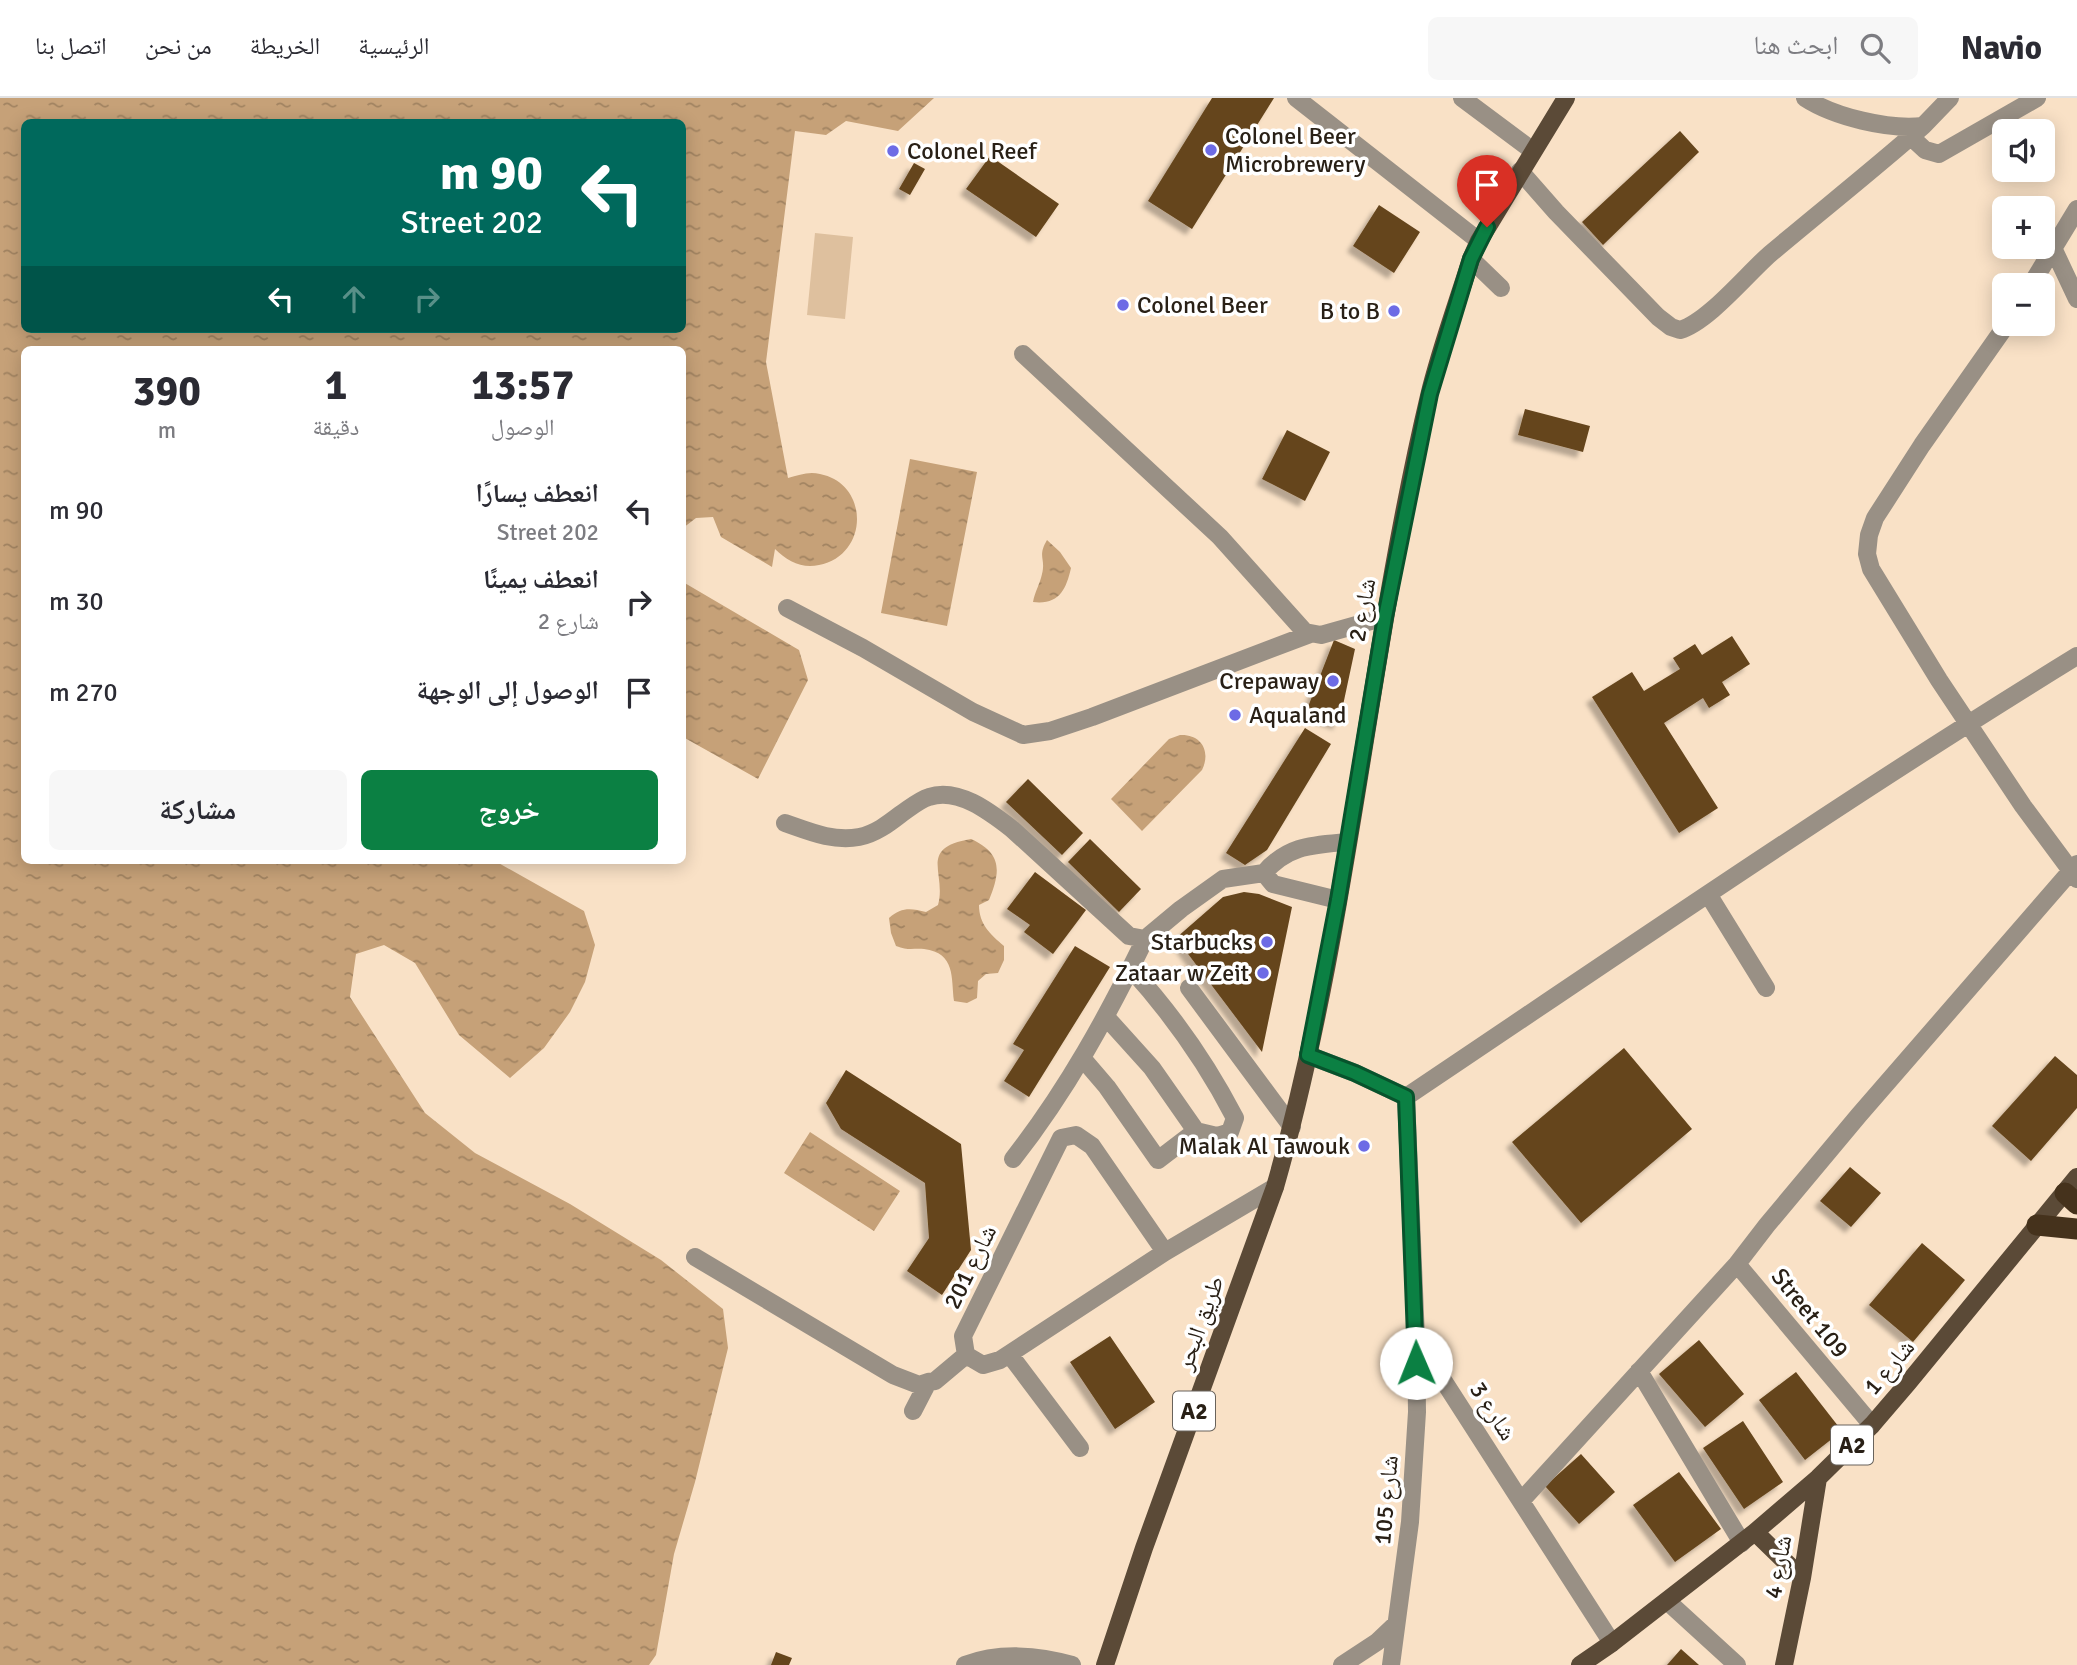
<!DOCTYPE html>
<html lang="ar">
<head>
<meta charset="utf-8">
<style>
  :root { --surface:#fff; --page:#f7f7f7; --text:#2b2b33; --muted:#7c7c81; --line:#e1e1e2; --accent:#0b8043 }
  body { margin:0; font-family:Signika,"Noto Naskh Arabic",sans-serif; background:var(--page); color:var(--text); direction:rtl; height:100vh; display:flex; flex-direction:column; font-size:26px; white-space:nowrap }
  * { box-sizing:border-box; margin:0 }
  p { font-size:23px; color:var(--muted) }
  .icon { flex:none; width:38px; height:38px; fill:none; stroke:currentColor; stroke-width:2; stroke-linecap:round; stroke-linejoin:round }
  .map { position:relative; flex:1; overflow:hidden; direction:ltr }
  .details { position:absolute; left:21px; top:248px; width:665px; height:518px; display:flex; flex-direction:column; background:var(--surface); border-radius:10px; box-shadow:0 4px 18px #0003; direction:rtl }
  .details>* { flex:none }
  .top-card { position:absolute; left:21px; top:21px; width:665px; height:214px; border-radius:10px; box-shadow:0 4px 18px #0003; direction:rtl; background:#00695c; color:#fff; overflow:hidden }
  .fabs { position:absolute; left:1992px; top:21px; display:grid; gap:14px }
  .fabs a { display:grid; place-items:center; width:63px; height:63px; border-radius:10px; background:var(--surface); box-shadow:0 4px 18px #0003; font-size:35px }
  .pin { position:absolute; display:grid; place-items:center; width:60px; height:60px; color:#fff; margin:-72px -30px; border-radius:50% 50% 50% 0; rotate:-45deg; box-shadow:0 0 7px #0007 }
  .pin .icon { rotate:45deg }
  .me { position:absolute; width:77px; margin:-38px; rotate:359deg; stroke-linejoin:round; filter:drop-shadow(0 0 5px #0008) }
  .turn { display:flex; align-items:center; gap:24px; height:147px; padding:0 28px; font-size:32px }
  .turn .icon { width:91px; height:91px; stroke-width:2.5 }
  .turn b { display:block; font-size:49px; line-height:60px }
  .lanes { display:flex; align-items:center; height:66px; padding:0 28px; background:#0003; justify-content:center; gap:35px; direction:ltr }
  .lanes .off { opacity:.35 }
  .eta { display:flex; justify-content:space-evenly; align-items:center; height:119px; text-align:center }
  .eta b { font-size:42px; font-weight:800; line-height:49px }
  .button { display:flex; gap:14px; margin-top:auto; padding:14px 28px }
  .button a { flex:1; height:80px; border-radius:10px; background:var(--accent); color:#fff; font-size:28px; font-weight:800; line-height:80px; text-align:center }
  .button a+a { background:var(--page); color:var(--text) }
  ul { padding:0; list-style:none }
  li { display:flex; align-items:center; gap:21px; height:91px; padding:0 28px }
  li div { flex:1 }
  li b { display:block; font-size:26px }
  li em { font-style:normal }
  header { display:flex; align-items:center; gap:42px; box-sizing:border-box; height:98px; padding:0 35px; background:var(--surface); border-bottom:2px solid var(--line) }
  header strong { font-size:33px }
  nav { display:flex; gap:38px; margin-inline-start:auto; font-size:24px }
  .search { width:490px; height:63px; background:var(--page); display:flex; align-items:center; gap:18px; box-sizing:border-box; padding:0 24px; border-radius:10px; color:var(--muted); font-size:26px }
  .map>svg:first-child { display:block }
  .pitch { fill:#dec09e }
  .water { fill:url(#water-ripples); fill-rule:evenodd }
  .building { fill:#65451c; filter:url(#shadow) }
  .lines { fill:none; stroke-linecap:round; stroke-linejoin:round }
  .minor { stroke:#999085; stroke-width:18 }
  .major { stroke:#5b4a37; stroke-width:18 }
  .highway { stroke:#45321c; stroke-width:21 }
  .route-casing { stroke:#07532c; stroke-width:18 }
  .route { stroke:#0b8043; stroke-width:12 }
  .poi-dot { fill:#6d6be5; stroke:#fff; stroke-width:2.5 }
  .labels { text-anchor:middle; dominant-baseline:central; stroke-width:7; stroke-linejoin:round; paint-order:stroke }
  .shield { fill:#fff; stroke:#69635c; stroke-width:2 }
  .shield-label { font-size:23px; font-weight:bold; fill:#292016 }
  .poi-label { font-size:24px; fill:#292016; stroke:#fff; text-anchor:end }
  .street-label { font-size:24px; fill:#292016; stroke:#fff }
</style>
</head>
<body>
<header>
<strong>Navio</strong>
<div class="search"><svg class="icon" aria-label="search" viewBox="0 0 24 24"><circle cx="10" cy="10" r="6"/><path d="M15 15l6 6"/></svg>ابحث هنا</div>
<nav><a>الرئيسية</a><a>الخريطة</a><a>من نحن</a><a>اتصل بنا</a></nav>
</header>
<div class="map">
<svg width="2077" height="1567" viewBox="0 0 2077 1567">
  <defs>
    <pattern id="water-ripples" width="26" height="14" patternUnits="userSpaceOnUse" patternTransform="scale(1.75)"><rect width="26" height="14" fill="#c6a178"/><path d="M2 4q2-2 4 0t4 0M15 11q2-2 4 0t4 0" fill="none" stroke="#a18361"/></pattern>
    <filter id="shadow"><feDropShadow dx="-6" dy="6" stdDeviation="2" flood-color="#0004"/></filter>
  </defs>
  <rect width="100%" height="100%" fill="#f9e1c6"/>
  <path class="pitch" d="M815,135L853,139L845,221L807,217Z"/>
  <path class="water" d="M0,0H934L898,33L846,23L826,37L795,33L766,264L788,380C799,377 809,373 820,376C870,386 869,457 819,467C802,471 787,463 775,451L772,469L721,439L713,419L696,420L683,430L682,252H24V763H495L584,813L595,847L585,884L570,914L544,950L510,980L459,937L415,865L384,847L356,856L350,899L425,1015L475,1055L570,1106L661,1162L723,1211L728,1250L695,1384L674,1456L656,1557L649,1567H0ZM682,24V231H24V24Z
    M910,361L977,374L947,528L881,515Z
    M1047,442L1060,454L1071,470C1066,492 1059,507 1033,504C1035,493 1040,486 1042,476C1046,460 1037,459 1047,442Z
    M683,484L799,552L808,582L758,681L683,639Z
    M1180,637C1202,636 1211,654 1202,672L1142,733L1111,701L1169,641Z
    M971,741C1002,755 1001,773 989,802L979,807C979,826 990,836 1004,848V862L998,875L986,876L978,883L977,900L967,905L954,903C951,880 956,855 924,851C913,850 909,853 896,848L891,835L889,820C901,809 911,810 926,814L938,807C947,775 917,750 971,741Z
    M810,1034L900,1093L874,1133L784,1075Z"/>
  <path class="building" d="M1212,0H1274L1192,131L1148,103Z
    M1680,33L1699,54L1603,147L1582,124Z
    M990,58L1059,106L1036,139L966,91Z
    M914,65L925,71L910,97L899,91Z
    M1379,107L1420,134L1394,175L1353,148Z
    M1525,311L1590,328L1583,354L1518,337Z
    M1287,332L1330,354L1305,403L1262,381Z
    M1732,538L1750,566L1722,584L1730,597L1709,610L1703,600L1664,625L1718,710L1679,735L1592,599L1632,574L1644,593L1680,571L1673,560L1695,546L1702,557Z
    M1334,542L1355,551L1339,626L1306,614Z
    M1305,630L1331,646L1267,752L1245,767L1226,755Z
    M1028,681L1083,735L1062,757L1006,704Z
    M1090,741L1141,791L1119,814L1068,764Z
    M1035,774L1086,812L1053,856L1024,834L1030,827L1007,811Z
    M1244,794L1259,796L1292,809L1262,954L1176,840L1223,799Z
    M1075,848L1110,869L1029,999L1004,983L1024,952L1013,946Z
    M1624,950L1692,1031L1581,1125L1512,1044Z
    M2055,958L2077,977V1010L2031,1063L1992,1028Z
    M846,972L961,1046L971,1152L942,1197L907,1173L929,1140L925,1085L841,1031L826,1005Z
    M1850,1069L1881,1095L1851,1129L1820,1103Z
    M1922,1145L1965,1182L1913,1244L1869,1207Z
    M1110,1238L1155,1304L1115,1331L1070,1264Z
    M1699,1242L1744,1296L1705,1329L1659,1276Z
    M1796,1274L1842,1333L1805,1362L1759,1302Z
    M1743,1323L1783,1384L1744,1411L1703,1350Z
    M1581,1356L1615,1394L1579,1426L1545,1388Z
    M1679,1374L1721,1431L1675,1464L1633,1407Z
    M1681,1551L1699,1567H1667Z
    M776,1554L792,1560L789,1567H771Z"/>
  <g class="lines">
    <path class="minor" d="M1296,0L1479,143
      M1462,0L1533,53
      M1805,0C1834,19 1889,32 1923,28L1950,0
      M1911,39L1925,52L1939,56L2037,0
      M1520,73L1556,114L1658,219L1671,229L1680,232C1708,224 1747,176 1770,156C1821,113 1873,72 1923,28
      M2054,152L2077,201
      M1471,161L1501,190
      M2031,187L2077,111
      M2007,226L1922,347L1875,420L1869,437L1867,456L1871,471L1939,582L2023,708L2077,781
      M1023,256L1220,439L1305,534L1321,537L1385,519
      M787,510L863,550L973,614L1023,637L1050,633L1092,619L1310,536
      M785,725C808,733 833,744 859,739C875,736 888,726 901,716C910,710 919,702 929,699C958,689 990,714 1012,731L1129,838L1145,841L1181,811L1223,781L1264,775C1288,747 1313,747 1347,744
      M1264,775L1273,786L1338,802
      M1708,796L1766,890
      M1131,871C1172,916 1207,966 1235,1020L1230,1034L1217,1038L1196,1033
      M1189,890L1292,1029
      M1308,957L1355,975L1406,999
      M1083,961L1107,989L1158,1062L1196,1033L1152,970L1106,919
      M1406,999C1628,850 1849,698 2077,558
      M1406,999L1416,1240L1612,1545
      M1013,1061C1067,992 1107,919 1145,841
      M1165,1154L1092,1048L1076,1037L1061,1040L963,1238L966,1257L983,1267L1000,1262L1165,1154L1275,1089
      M695,1159L893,1277L919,1287L928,1284L935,1283L966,1257
      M1737,1166L1872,1327
      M1010,1257L1080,1350
      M1639,1273L1742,1445
      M913,1313L928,1284
      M1522,1402L1737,1166L1767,1127L1859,1017L2077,766
      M1667,1503L1737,1567
      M965,1567C999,1554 1038,1557 1072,1567
      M1342,1567L1377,1544L1396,1526
      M1391,1567L1410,1424L1417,1314L1416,1240"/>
    <path class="major" d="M1755,1434L1802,1480
      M1105,1567L1144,1450L1275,1089C1349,831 1367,560 1429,298C1440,252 1457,206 1471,161L1479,143L1566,0
      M1580,1567L1612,1545L1755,1434L1818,1380L1872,1327L1908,1285L2077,1079
      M1784,1567L1802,1480L1818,1380"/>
    <path class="highway" d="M2065,1095L2077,1106
      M2037,1127L2077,1131"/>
  </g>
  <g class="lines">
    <defs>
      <path id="route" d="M1416,1265L1406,999L1355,975L1308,957L1338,802L1385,519L1430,296L1471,161L1487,129"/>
    </defs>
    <use href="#route" class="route-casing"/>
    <use href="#route" class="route"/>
  </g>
  <g class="poi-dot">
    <circle cx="1211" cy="52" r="7"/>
    <circle cx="893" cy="53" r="7"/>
    <circle cx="1123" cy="207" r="7"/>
    <circle cx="1394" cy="213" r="7"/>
    <circle cx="1333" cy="583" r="7"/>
    <circle cx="1235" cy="617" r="7"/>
    <circle cx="1267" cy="844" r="7"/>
    <circle cx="1263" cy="875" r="7"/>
    <circle cx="1364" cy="1048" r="7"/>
  </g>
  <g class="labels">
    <g class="shield">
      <rect x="1173" y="1293.5" width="42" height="39" rx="5"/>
      <rect x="1831" y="1327.5" width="42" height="39" rx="5"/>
    </g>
    <g class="shield-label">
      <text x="1194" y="1313">A2</text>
      <text x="1852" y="1347">A2</text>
    </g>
    <g class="poi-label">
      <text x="1225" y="38" text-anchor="start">Colonel Beer<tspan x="1225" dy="28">Microbrewery</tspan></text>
      <text x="907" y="53" text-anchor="start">Colonel Reef</text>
      <text x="1137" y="207" text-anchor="start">Colonel Beer</text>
      <text x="1380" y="213">B to B</text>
      <text x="1319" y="583">Crepaway</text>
      <text x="1249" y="617" text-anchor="start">Aqualand</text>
      <text x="1253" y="844">Starbucks</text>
      <text x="1249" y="875">Zataar w Zeit</text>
      <text x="1350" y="1048">Malak Al Tawouk</text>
    </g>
    <g class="street-label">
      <text transform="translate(1362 512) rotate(-80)">شارع 2</text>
      <text transform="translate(970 1169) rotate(-64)">شارع 201</text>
      <text transform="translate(1810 1215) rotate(51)">Street 109</text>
      <text transform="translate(1200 1225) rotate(-70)">طريق البحر</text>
      <text transform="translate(1889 1269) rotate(-50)">شارع 1</text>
      <text transform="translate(1493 1313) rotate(57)">شارع 3</text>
      <text transform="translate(1386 1402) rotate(-85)">شارع 105</text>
      <text transform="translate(1778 1469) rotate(-80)">شارع 4</text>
    </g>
  </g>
</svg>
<div class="fabs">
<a><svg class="icon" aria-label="sound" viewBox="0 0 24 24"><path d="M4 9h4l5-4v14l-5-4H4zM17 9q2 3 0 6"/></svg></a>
<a>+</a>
<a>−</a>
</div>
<div class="pin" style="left:1487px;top:129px;background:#d93025"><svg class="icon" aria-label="arrive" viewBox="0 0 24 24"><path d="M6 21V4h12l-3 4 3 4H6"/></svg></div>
<svg class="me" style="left:1416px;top:1265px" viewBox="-20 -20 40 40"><circle r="19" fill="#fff"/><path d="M0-13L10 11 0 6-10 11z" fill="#0b8043"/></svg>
<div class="top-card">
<div class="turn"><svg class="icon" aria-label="left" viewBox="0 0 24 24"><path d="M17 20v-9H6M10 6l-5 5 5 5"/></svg><div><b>90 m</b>Street 202</div></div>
<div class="lanes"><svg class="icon" aria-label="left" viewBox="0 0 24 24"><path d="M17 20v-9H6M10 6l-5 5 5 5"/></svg><svg class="icon off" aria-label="ahead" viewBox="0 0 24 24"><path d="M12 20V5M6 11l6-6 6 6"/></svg><svg class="icon off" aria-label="right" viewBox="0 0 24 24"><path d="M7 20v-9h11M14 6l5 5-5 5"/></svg></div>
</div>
<section class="details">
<div class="eta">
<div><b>13:57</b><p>الوصول</p></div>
<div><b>1</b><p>دقيقة</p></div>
<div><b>390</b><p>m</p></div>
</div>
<ul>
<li><svg class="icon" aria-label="left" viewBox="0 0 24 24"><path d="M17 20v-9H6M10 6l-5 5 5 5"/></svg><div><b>انعطف يسارًا</b><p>Street 202</p></div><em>90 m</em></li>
<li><svg class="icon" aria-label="right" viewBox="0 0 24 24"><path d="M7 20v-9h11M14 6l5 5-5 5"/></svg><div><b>انعطف يمينًا</b><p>شارع 2</p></div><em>30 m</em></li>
<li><svg class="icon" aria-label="arrive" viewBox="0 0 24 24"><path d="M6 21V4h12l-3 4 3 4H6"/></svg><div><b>الوصول إلى الوجهة</b></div><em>270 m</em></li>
</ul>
<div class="button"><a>خروج</a><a>مشاركة</a></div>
</section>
</div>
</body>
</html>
